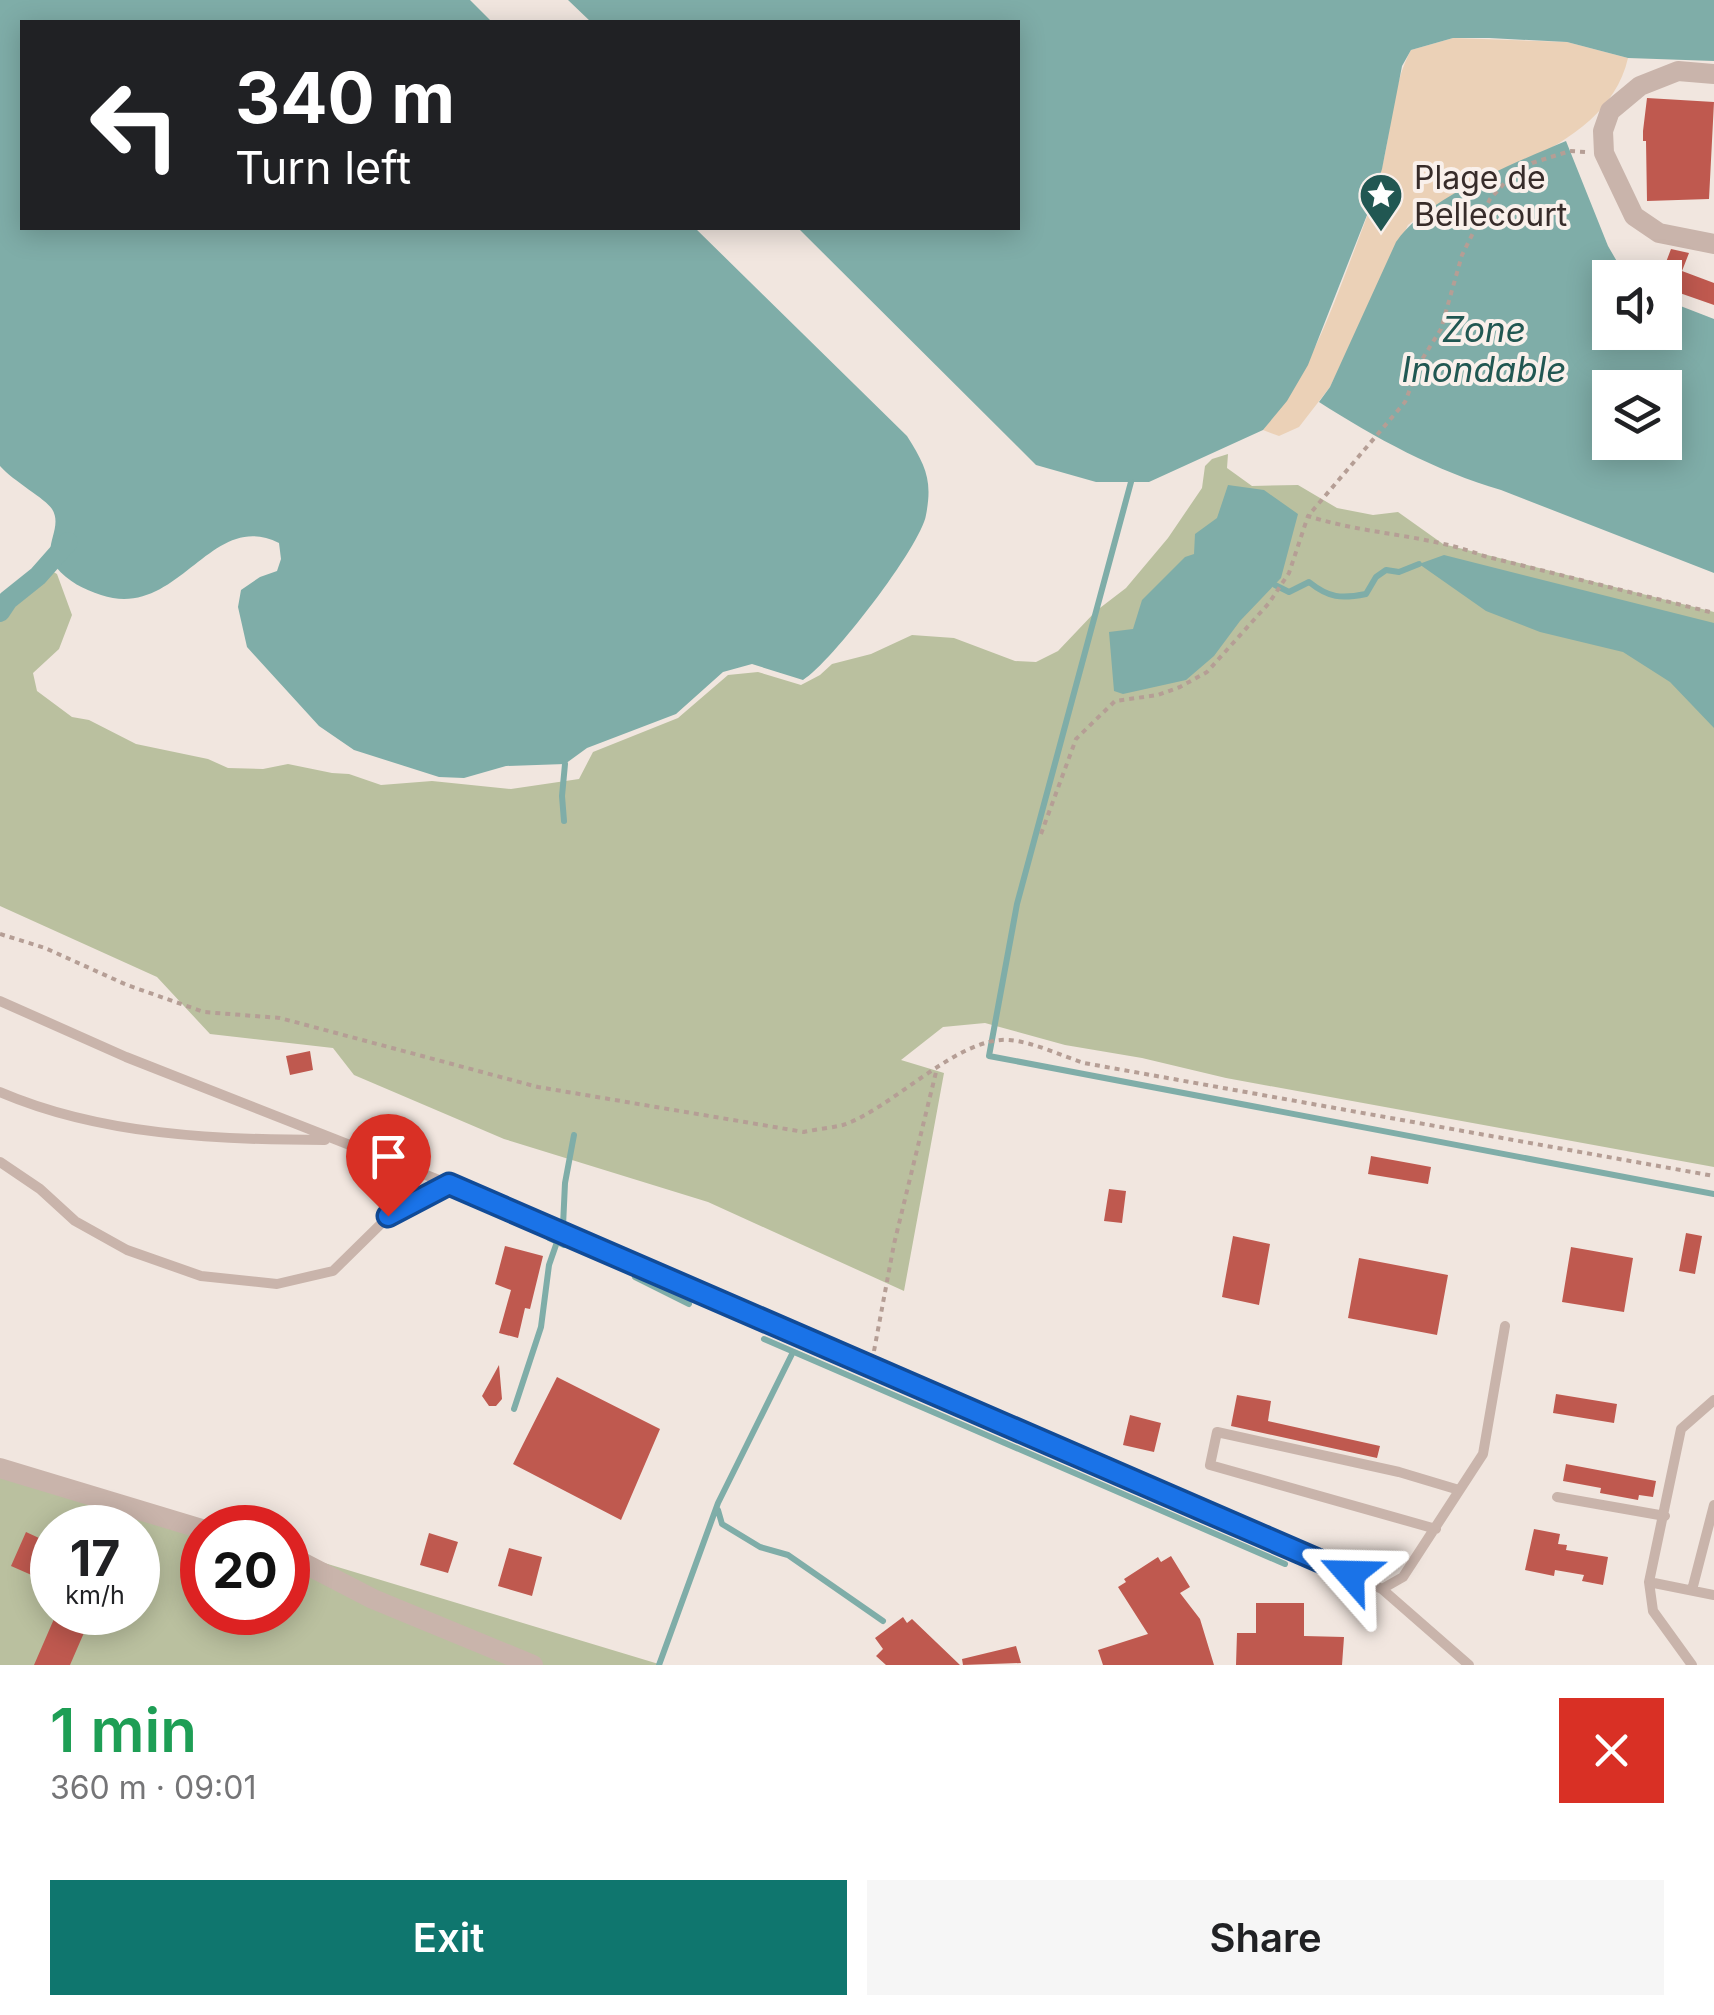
<!DOCTYPE html>
<html lang="en">
<head>
<meta charset="utf-8">
<style>
  :root { --surface:#fff; --page:#f6f6f6; --text:#202124; --muted:#757577; --accent:#0f766e }
  body { margin:0; font-family:Inter,sans-serif; background:var(--page); color:var(--text); height:100vh; display:flex; flex-direction:column; font-size:38px; white-space:nowrap }
  * { box-sizing:border-box; margin:0 }
  p { font-size:32px; color:var(--muted) }
  .icon { flex:none; width:55px; height:55px; fill:none; stroke:currentColor; stroke-width:2; stroke-linecap:round; stroke-linejoin:round }
  .map { position:relative; height:1665px; overflow:hidden }
  .drawer { display:flex; flex-direction:column; background:var(--surface); flex:1 }
  .drawer>* { flex:none }
  .top-card { position:absolute; left:20px; top:20px; width:1000px; height:210px; border-radius:0px; box-shadow:0 5px 25px #0003; background:#202124; color:#fff; overflow:hidden }
  .tools { position:absolute; left:1592px; top:260px; display:grid; gap:20px }
  .tools a { display:grid; place-items:center; width:90px; height:90px; border-radius:0px; background:var(--surface); box-shadow:0 5px 25px #0003; font-size:50px }
  .speed { position:absolute; left:30px; top:1505px; display:flex; gap:20px; font-size:50px; font-weight:700; text-align:center }
  .speed>* { display:grid; place-content:center; width:130px; height:130px; border-radius:50%; background:var(--surface); box-shadow:0 5px 25px #0003; line-height:1 }
  .speed small { font-size:25px; font-weight:400 }
  .speed .limit { border:15px solid #d22; background:#fff; color:#111 }
  .pin { position:absolute; display:grid; place-items:center; width:85px; height:85px; color:#fff; margin:-102px -42px; border-radius:50% 50% 50% 0; rotate:-45deg; box-shadow:0 0 10px #0007 }
  .pin .icon { rotate:45deg }
  .me { position:absolute; width:110px; margin:-55px; rotate:295deg; stroke-linejoin:round; filter:drop-shadow(0 0 8px #0008) }
  .turn { display:flex; align-items:center; gap:35px; height:210px; padding:0 50px; font-size:45px }
  .turn .icon { width:130px; height:130px; stroke-width:2.5 }
  .turn b { display:block; font-size:70px; line-height:85px }
  .round { display:grid; place-items:center; flex:none; width:105px; height:105px; border-radius:0px; background:var(--page) }
  .summary { display:flex; align-items:center; justify-content:space-between; height:170px; padding:0 50px }
  h1 { font-size:60px; font-weight:600; line-height:75px; color:#1e9e55 }
  .primary-button { display:flex; gap:20px; margin-top:auto; padding:20px 50px }
  .primary-button a { flex:1; height:115px; border-radius:0px; background:var(--accent); color:#fff; font-size:40px; font-weight:600; line-height:115px; text-align:center }
  .primary-button a+a { background:var(--page); color:var(--text) }
  .map>svg:first-child { display:block }
  .green { fill:#bac09f; fill-rule:evenodd }
  .sand { fill:#ebd1b7 }
  .water { fill:#7fada8; fill-rule:evenodd }
  .lines { fill:none; stroke-linecap:round; stroke-linejoin:round }
  .stream { stroke:#7fada8; stroke-width:6 }
  .canal { stroke:#7fada8; stroke-width:20 }
  .building { fill:#bf594f }
  .path { stroke:#b59e95; stroke-width:4; stroke-dasharray:5 5; stroke-linecap:butt }
  .service { stroke:#c9b4ab; stroke-width:10 }
  .minor { stroke:#c9b4ab; stroke-width:20 }
  .route-casing { stroke:#114b97; stroke-width:25 }
  .route { stroke:#1a73e8; stroke-width:18 }
  .labels { text-anchor:middle; dominant-baseline:central; stroke-width:8; stroke-linejoin:round; paint-order:stroke }
  .poi-label { font-size:32px; fill:#372c2a; stroke:#f9f0eb; text-anchor:start }
  .water-label { font-size:35px; font-style:italic; fill:#215752; stroke:#f9f0eb }
</style>
</head>
<body>
<div class="map">
<svg width="1714" height="1665" viewBox="0 0 1714 1665">
  <rect width="100%" height="100%" fill="#f1e6df"/>
  <path class="green" d="M1228,454L1227,468L1252,486L1298,485L1337,508L1373,515L1398,512L1443,544L1714,612V1167L1226,1078L1142,1058L1065,1045L985,1023L943,1027L901,1060L944,1073L904,1291L708,1202L504,1139L354,1075L333,1048L210,1034L157,977L0,906V599L41,565L57,574L72,615L59,649L33,673L37,691L72,717L89,720L136,744L208,759L228,768L263,769L288,764L332,773L349,774L381,785L432,781L511,789L579,779L593,752L678,718L728,675L758,672L801,685L820,675L832,664L871,654L912,635L954,638L1015,661L1036,662L1058,651L1096,611L1126,588L1168,538L1202,488L1205,466L1212,459Z
    M0,1460L202,1528V1612H288V1552L662,1665H0ZM52,1528H138V1612H52Z"/>
  <path class="sand" d="M1453,38L1567,42L1628,58C1606,153 1475,171 1408,225L1330,387L1299,427L1279,436L1263,430C1306,379 1328,320 1351,259C1362,230 1374,200 1381,171C1392,131 1391,87 1411,50Z"/>
  <path class="water" d="M0,0H470L492,22H22V228H695L907,436C925,465 933,479 926,515C921,546 831,663 803,680L752,664L723,672L676,714L587,748L565,764L506,766L464,778L439,777L354,750L319,726L247,647L238,607L241,590L260,577L277,571L281,559L279,543C210,508 179,621 101,595C84,589 68,582 56,567C40,548 64,528 52,509C46,499 13,481 0,466Z
    M568,0H1714V61L1628,58L1567,42L1489,38H1453L1411,50L1402,66L1382,169L1369,210L1308,365L1287,401L1263,430L1149,482H1096L1036,465L798,228H1018V22H591Z
    M1566,141L1608,246L1626,277L1610,278V332H1665V300L1714,319V573L1501,490C1436,471 1375,438 1319,402L1330,387L1396,242C1427,197 1515,163 1566,141ZM1610,388H1665V442H1610Z
    M1228,485L1264,490L1298,514L1281,578L1240,621L1214,656L1186,680L1123,694L1114,691L1109,632L1133,629L1142,600L1185,557L1194,554L1195,534L1217,518Z
    M1444,555L1714,623V728L1670,682L1623,652L1540,632L1486,611L1419,564Z"/>
  <g class="lines">
    <path class="stream" d="M1131,482L1017,904L989,1056L1714,1194
      M1275,585L1289,592L1309,582C1329,598 1341,599 1366,594L1376,577L1386,570L1399,572L1419,564
      M564,821L562,796L565,764
      M563,1226L565,1183L574,1135
      M549,1238L564,1245
      M635,1277L689,1304
      M764,1339L1285,1564
      M514,1409L541,1327L549,1265L557,1242
      M718,1510L722,1524L760,1547L788,1555L883,1621
      M659,1665L718,1503L792,1354"/>
    <path class="canal" d="M0,612L8,600L38,576L68,542"/>
  </g>
  <path class="building" d="M1647,98L1714,102L1709,199L1647,201L1646,141H1643V131Z
    M1671,249L1689,253L1682,271L1714,283V305L1674,291L1680,275L1660,278Z
    M310,1051L313,1070L290,1075L286,1056Z
    M1371,1156L1431,1167L1428,1184L1368,1174Z
    M1109,1189L1126,1191L1122,1223L1104,1221Z
    M1686,1233L1702,1236L1695,1274L1679,1271Z
    M1233,1236L1270,1244L1259,1305L1222,1297Z
    M505,1246L543,1256L530,1309L525,1308L518,1338L499,1333L511,1290L495,1284Z
    M1571,1247L1633,1258L1624,1312L1562,1302Z
    M1359,1258L1448,1275L1437,1335L1348,1318Z
    M499,1365L502,1399L496,1406H489L482,1396Z
    M557,1377L660,1429L621,1520L513,1464Z
    M1556,1394L1617,1404L1614,1423L1553,1413Z
    M1237,1395L1271,1401L1268,1421L1380,1446L1377,1458L1231,1426Z
    M1130,1415L1161,1423L1154,1452L1123,1445Z
    M1566,1464L1656,1481L1653,1497L1639,1495L1638,1500L1600,1493L1601,1488L1563,1481Z
    M1534,1529L1560,1534L1558,1544L1567,1545L1566,1550L1608,1557L1603,1585L1582,1581L1584,1575L1555,1570L1554,1576L1525,1570Z
    M26,1532L52,1544V1584L11,1566Z
    M429,1533L458,1542L448,1573L420,1565Z
    M509,1548L542,1557L532,1596L498,1586Z
    M1171,1556L1190,1587L1180,1593L1200,1619L1214,1665H1103L1098,1650L1148,1634L1118,1587L1126,1582L1124,1579L1158,1557L1161,1562Z
    M1256,1603H1304V1636L1344,1637L1342,1665H1236L1237,1633H1256Z
    M57,1612H93L70,1665H34Z
    M903,1617L907,1623L912,1619L960,1665H886L876,1656L883,1649L875,1638Z
    M1016,1646L1021,1663L963,1665L962,1659Z"/>
  <g class="lines">
    <path class="path" d="M1585,152L1570,151L1532,163L1510,177L1490,199L1462,255L1441,329L1421,361L1405,402L1308,516C1367,535 1426,534 1484,556L1714,613
      M1041,834L1076,739L1115,701L1158,695L1180,687L1207,672L1269,603L1289,573L1308,516
      M0,934L45,948L127,985L204,1012L280,1018L538,1087L804,1132C817,1129 831,1128 843,1125C892,1109 958,1036 1009,1040C1033,1042 1060,1055 1084,1063L1714,1176
      M874,1351L894,1244L937,1068"/>
    <path class="service" d="M0,1001L126,1057L449,1184L1317,1558L1382,1589L1469,1665
      M0,1092C100,1135 217,1140 325,1140
      M0,1162L40,1189L75,1221L127,1250L201,1276L277,1284L333,1271L389,1216L449,1184
      M1557,1497L1665,1516
      M1436,1529L1210,1465L1217,1432L1399,1472L1459,1490
      M1649,1582L1714,1595
      M1382,1589L1403,1577L1483,1454L1505,1326
      M1692,1590L1714,1505
      M1692,1665L1653,1611L1649,1582L1681,1429L1714,1400"/>
    <path class="minor" d="M1714,74L1678,71L1640,86L1610,111L1603,131L1604,153L1634,216L1659,233L1714,244
      M0,1468L202,1529
      M288,1555L373,1599L533,1665"/>
  </g>
  <g class="lines">
    <defs>
      <path id="route" d="M388,1216L449,1184L1350,1574"/>
    </defs>
    <use href="#route" class="route-casing"/>
    <use href="#route" class="route"/>
  </g>
  <defs>
    <symbol id="sight-pin" viewBox="-11 -11 22 30"><path d="M0 17L-7.5 6A9.5 9.5 0 1 1 7.5 6Z" fill="#215752" stroke="#f9f0eb"/><path d="M0-6L1.8-2.2L6-1.7L2.9 1.2L3.7 5.4L0 3.3L-3.7 5.4L-2.9 1.2L-6-1.7L-1.8-2.2Z" fill="#fff"/></symbol>
  </defs>
  <g fill-rule="evenodd">
    <use href="#sight-pin" x="1356" y="170" width="50" height="68"/>
  </g>
  <g class="labels">
    <g class="poi-label">
      <text x="1414" y="177">Plage de<tspan x="1414" dy="37">Bellecourt</tspan></text>
    </g>
    <g class="water-label">
      <text x="1484" y="329">Zone<tspan x="1484" dy="40">Inondable</tspan></text>
    </g>
  </g>
</svg>
<div class="tools">
<a><svg class="icon" aria-label="sound" viewBox="0 0 24 24"><path d="M4 9h4l5-4v14l-5-4H4zM17 9q2 3 0 6"/></svg></a>
<a><svg class="icon" aria-label="layers" viewBox="0 0 24 24"><path d="M12 4l9 5-9 5-9-5zM3 14l9 5 9-5"/></svg></a>
</div>
<div class="speed"><div>17<small>km/h</small></div><div class="limit">20</div></div>
<div class="pin" style="left:388px;top:1216px;background:#d93025"><svg class="icon" aria-label="arrive" viewBox="0 0 24 24"><path d="M6 21V4h12l-3 4 3 4H6"/></svg></div>
<svg class="me" style="left:1350px;top:1574px" viewBox="-20 -20 40 40"><path d="M0-17L14 15 0 8-14 15z" fill="#1a73e8" stroke="#fff" stroke-width="4"/></svg>
<div class="top-card">
<div class="turn"><svg class="icon" aria-label="left" viewBox="0 0 24 24"><path d="M17 20v-9H6M10 6l-5 5 5 5"/></svg><div><b>340 m</b>Turn left</div></div>
</div>
</div>
<section class="drawer">
<div class="summary"><div><h1>1 min</h1><p>360 m · 09:01</p></div><a class="round" style="background:#d93025;color:#fff"><svg class="icon" aria-label="close" viewBox="0 0 24 24"><path d="M6 6l12 12M18 6L6 18"/></svg></a></div>
<div class="primary-button"><a>Exit</a><a>Share</a></div>
</section>
</body>
</html>
